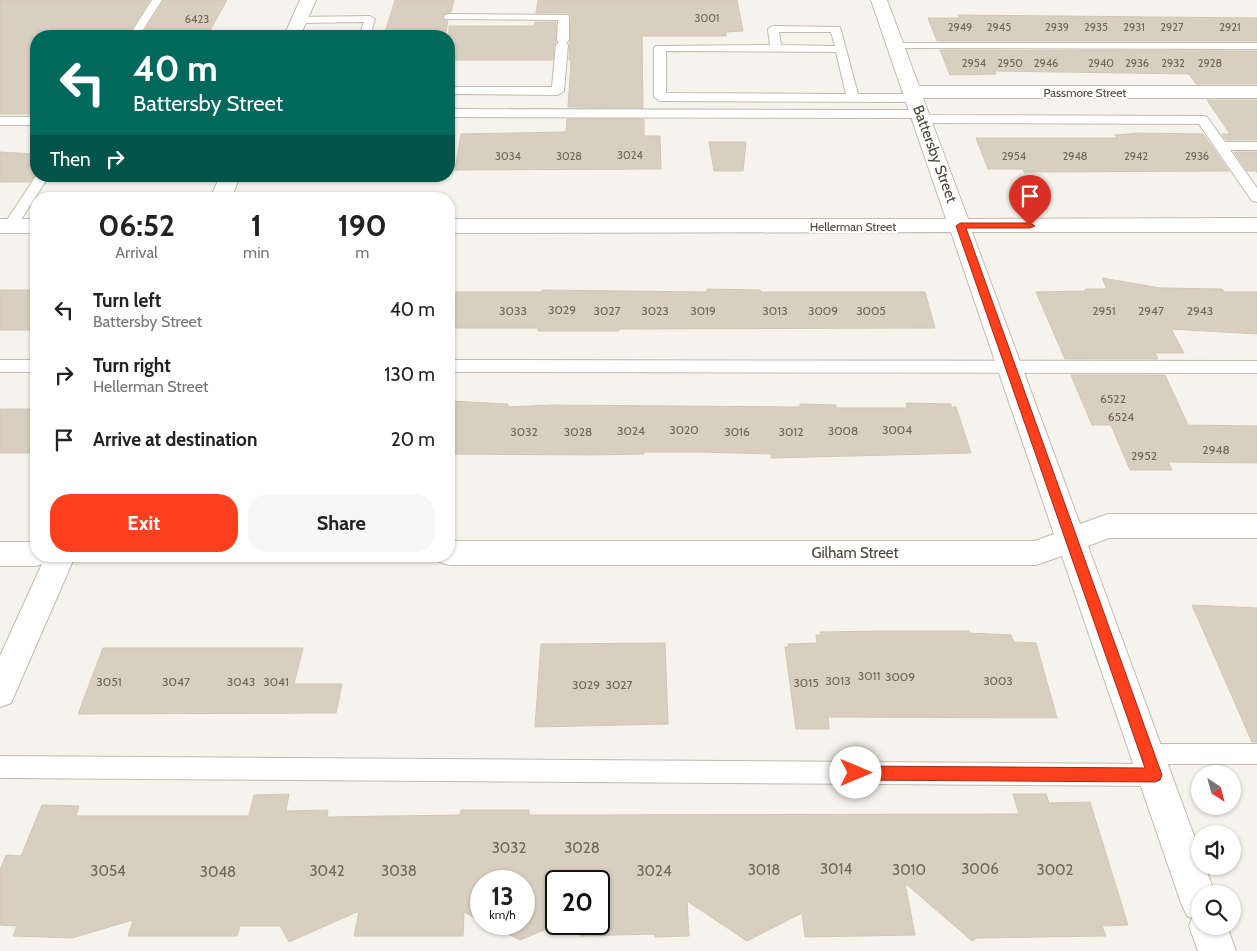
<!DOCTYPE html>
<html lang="en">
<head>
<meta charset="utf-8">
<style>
  :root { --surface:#fff; --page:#f6f6f6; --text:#222; --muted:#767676; --accent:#fc3f1d }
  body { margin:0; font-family:Cabin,sans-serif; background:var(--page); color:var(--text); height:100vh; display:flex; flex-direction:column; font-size:19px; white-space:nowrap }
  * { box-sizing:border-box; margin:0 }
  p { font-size:16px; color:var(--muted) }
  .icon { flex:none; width:28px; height:28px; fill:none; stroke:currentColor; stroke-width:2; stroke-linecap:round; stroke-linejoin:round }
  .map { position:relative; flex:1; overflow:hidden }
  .details { position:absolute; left:30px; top:192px; width:425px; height:370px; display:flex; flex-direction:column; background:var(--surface); border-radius:20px; box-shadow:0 1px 4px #0004 }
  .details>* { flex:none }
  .guide { position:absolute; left:30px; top:30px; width:425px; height:152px; border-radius:20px; box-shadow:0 1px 4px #0004; background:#00695c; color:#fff; overflow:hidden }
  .needle { width:32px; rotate:144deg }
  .controls { position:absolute; left:1191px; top:765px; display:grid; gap:10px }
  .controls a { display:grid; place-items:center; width:50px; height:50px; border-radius:50%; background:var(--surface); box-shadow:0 1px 4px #0004; font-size:25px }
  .speed { position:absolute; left:470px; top:870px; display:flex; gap:10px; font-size:25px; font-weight:700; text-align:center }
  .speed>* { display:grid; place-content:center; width:65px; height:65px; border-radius:50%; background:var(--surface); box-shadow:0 1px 4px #0004; line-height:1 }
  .speed small { font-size:12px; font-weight:400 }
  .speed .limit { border:2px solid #111; border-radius:8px; background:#fff; color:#111 }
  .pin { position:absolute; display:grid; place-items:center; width:42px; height:42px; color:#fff; margin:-51px -21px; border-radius:50% 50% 50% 0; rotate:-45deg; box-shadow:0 0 5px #0007 }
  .pin .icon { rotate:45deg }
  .me { position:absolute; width:55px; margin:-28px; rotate:90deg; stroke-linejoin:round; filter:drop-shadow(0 0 4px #0008) }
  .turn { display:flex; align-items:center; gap:18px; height:105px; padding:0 20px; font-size:22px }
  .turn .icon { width:65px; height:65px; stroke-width:2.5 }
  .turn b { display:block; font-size:35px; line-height:42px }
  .then { display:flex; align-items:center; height:48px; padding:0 20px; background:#0003; gap:10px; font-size:19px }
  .eta { display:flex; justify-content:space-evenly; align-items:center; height:85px; text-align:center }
  .eta b { font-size:30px; font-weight:700; line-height:35px }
  .button { display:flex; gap:10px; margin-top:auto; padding:10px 20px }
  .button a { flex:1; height:58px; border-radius:20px; background:var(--accent); color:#fff; font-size:20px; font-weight:700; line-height:58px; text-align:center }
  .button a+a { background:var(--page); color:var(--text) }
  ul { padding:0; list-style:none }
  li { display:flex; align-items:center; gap:15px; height:65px; padding:0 20px }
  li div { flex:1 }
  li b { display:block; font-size:19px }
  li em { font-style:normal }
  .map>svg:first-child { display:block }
  .building { fill:#d8cfc1; stroke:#d3c7b4 }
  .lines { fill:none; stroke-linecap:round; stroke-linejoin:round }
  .lane-casing { stroke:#c2bbae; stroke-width:2 }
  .street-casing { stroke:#c2bbae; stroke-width:2 }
  .lane { fill:#fff; fill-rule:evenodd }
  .street { fill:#fff; fill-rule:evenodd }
  .route { fill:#fc3f1d; stroke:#a42913 }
  .labels { text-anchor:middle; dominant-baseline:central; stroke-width:4.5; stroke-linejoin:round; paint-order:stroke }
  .far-number-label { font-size:11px; fill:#6e675b }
  .far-street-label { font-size:12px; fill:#4b4439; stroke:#fff }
  .number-label { font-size:12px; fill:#6e675b }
  .street-label { font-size:15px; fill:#4b4439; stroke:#fff }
  .near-number-label { font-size:15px; fill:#6e675b }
</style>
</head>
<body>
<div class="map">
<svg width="1257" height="951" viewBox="0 0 1257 951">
  <rect width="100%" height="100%" fill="#f6f3ec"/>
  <path class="building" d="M0,0H150L127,36H36V114H0Z
    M164,0H227L207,36H141Z
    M395,0H454L451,12L445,13L442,16L443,20L448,21L445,36H384Z
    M538,0H737L743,31L726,32V36H642L643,108L568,107L571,60H569L571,16L568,13H536Z
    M958,15L1257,18V41H937L928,18H960Z
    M535,22H556V42L554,45L553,60H449V26H534Z
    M940,50L1257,51V84H1196L1189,74L994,71L996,74L950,75Z
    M1207,100H1257V140H1226L1222,134H1230Z
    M567,119H644V136H660L661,169L455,170L461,134L566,132Z
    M1140,133L1203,134L1229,171L1024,172L1023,169H988L976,138H1117L1115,135Z
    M709,142H746L743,171H714Z
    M0,152L36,154V174L30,182H0Z
    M1234,152H1257V173L1256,171H1247Z
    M1102,278L1160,288L1222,289L1224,292H1257V334L1171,329L1184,353H1155L1158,359H1065L1036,292L1086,291L1085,289H1107Z
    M707,289L760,290L761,292H925L935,328L619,329V331H538V328H449V292H542V290L707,292Z
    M0,290H36V330H0Z
    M1071,375H1165L1188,425L1257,426V463L1168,462L1172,470H1130L1111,425H1092Z
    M449,401L508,404V407L552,405L800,407V404L836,405V408H907L906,403L951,404V407H956L971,453L771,458V454L699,452H644V454L590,455L449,454Z
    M0,409H36V453H0Z
    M1192,605L1257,608V742H1252Z
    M881,631H969V633L1011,635L1014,642L1036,643L1057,718L828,717L829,729H796L785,647H789L788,644L817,643L816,635H821L820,632Z
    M665,643L668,724L535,727L541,644Z
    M103,648H303L294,684H342L336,713L78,714Z
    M289,794L286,811L328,810L327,817L460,815L461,810H529V815H565L1019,814L1013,794H1046L1049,803L1090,802L1128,925L1102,926L1106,936L977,938L972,941L905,883L915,935L805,937L802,913L747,941L687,901L689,936L655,937V934L580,936L581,924H599V881H556L558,924L520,940L487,924H524V881H481V921L464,912L463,936H354L359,911L289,942L280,926H240L237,936H128L133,920L72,938L13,936L17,926L0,925V870L6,855L21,856L42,805L79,806L76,816H249L254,795Z"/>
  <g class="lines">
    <defs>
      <path id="lane" d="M152,0H162L139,36H129Z
        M449,14L568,15L569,17V40L566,43L568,45L564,91L558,95L449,94V87H552L556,45L559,42L557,40L558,20L445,19L444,17L445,15Z
        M370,16L375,19L370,36H359L364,22L300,23L295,20L300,17Z
        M773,26L840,27L858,94H915L921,98L915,102L660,101L654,97V48L656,46L770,45L768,29ZM779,32H831L835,46L781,45ZM666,51L836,52L846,94L666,93Z
        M896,43H1257V49L892,48L890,46L892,44Z
        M449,109L921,110L925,111L926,115L1203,116L1207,117L1225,142H1257V150H1230L1257,188V202L1252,201L1199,124L922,123L918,122L917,118L449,117Z
        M0,117H36V125H0Z
        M36,176H49L15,229H5L3,226Z
        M0,360H36V372H0Z
        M449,360L1257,361V373L449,372Z
        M1147,744H1257V764H1155L1163,767L1166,775L1163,783L1155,786L0,778V756L1147,764L1139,761L1136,754L1139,747Z"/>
      <path id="street" d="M300,0H316L300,36H284Z
        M871,0H887L919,86H1257V98H923L968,219L1257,218V232H972L1080,524L1108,514H1257V538H1109L1088,546L1200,852V866H1205L1215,894H1200V926H1227L1236,951H1198L1189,926L1192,918L1187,916L1181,903L1062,556L1036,565H449L439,562L436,556H449V541H1035L1054,534L951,232L449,233V219H946Z
        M220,176H240L231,199H210Z
        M0,219H36V233H0Z
        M0,542H36V556H75L11,703L0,707V656L42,564L36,566H0Z"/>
    </defs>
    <use href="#lane" class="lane-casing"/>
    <use href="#street" class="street-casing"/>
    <use href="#lane" class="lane"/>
    <use href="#street" class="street"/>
  </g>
  <path class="route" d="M960,223H1030L1035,226L1030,228H966L1162,775L1160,780L1155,782L856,780L851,778L849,773L851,768L856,766L1145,768L956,226Z"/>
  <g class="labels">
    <g class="far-number-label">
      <text x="707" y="18">3001</text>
      <text x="197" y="19">6423</text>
      <text x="960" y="27">2949</text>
      <text x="999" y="27">2945</text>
      <text x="1057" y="27">2939</text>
      <text x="1096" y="27">2935</text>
      <text x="1134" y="27">2931</text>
      <text x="1172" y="27">2927</text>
      <text x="1230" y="27">2921</text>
      <text x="974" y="63">2954</text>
      <text x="1010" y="63">2950</text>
      <text x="1046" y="63">2946</text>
      <text x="1101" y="63">2940</text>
      <text x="1137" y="63">2936</text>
      <text x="1173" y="63">2932</text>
      <text x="1210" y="63">2928</text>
      <text x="630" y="155">3024</text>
      <text x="508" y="156">3034</text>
      <text x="569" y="156">3028</text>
      <text x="1014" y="156">2954</text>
      <text x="1075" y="156">2948</text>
      <text x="1136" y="156">2942</text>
      <text x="1197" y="156">2936</text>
    </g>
    <g class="far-street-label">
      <text x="1085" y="92">Passmore Street</text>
      <text x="853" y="226">Hellerman Street</text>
    </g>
    <g class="number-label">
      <text x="562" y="309">3029</text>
      <text x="513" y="310">3033</text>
      <text x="607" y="310">3027</text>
      <text x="655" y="310">3023</text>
      <text x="703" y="310">3019</text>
      <text x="775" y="310">3013</text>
      <text x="823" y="310">3009</text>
      <text x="871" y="310">3005</text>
      <text x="1104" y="310">2951</text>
      <text x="1151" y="310">2947</text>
      <text x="1200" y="310">2943</text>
      <text x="1113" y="398">6522</text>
      <text x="1121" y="416">6524</text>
      <text x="684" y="429">3020</text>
      <text x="897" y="429">3004</text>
      <text x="631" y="430">3024</text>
      <text x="843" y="430">3008</text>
      <text x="524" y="431">3032</text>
      <text x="578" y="431">3028</text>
      <text x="737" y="431">3016</text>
      <text x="791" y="431">3012</text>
      <text x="1216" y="449">2948</text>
      <text x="1144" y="455">2952</text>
      <text x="869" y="675">3011</text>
      <text x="900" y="676">3009</text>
      <text x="838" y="680">3013</text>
      <text x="998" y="680">3003</text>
      <text x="109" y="681">3051</text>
      <text x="176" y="681">3047</text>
      <text x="241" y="681">3043</text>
      <text x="276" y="681">3041</text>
      <text x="806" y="682">3015</text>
      <text x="586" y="684">3029</text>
      <text x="619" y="684">3027</text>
    </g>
    <g class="street-label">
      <text transform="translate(935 154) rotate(70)">Battersby Street</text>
      <text x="855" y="553">Gilham Street</text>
    </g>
    <g class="near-number-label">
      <text x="509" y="848">3032</text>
      <text x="582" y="848">3028</text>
      <text x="836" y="869">3014</text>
      <text x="980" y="869">3006</text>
      <text x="764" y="870">3018</text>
      <text x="909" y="870">3010</text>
      <text x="1055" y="870">3002</text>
      <text x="108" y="871">3054</text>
      <text x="327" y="871">3042</text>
      <text x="399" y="871">3038</text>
      <text x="654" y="871">3024</text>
      <text x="218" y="872">3048</text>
    </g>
  </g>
</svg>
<div class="controls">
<a><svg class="needle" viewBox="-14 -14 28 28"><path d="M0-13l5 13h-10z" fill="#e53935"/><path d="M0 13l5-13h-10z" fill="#767676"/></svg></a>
<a><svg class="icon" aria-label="sound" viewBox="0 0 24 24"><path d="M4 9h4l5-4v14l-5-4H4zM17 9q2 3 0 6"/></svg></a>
<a><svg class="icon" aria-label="search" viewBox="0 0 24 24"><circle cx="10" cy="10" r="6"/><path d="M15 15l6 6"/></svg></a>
</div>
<div class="speed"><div>13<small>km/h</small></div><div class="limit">20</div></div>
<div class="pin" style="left:1030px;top:226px;background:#d93025"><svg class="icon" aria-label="arrive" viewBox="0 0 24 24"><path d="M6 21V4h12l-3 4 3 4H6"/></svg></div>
<svg class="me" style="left:856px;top:773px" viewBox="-20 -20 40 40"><circle r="19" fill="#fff"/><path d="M0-13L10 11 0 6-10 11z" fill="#fc3f1d"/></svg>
<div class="guide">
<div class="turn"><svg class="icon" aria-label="left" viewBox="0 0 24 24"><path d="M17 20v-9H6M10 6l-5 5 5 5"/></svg><div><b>40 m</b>Battersby Street</div></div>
<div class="then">Then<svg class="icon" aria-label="right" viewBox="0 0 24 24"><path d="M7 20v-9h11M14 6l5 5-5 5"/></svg></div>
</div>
<section class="details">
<div class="eta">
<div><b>06:52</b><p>Arrival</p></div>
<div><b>1</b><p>min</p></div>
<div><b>190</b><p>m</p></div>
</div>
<ul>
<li><svg class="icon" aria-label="left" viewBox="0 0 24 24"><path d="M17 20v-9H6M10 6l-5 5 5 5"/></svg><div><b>Turn left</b><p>Battersby Street</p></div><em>40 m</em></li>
<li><svg class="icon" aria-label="right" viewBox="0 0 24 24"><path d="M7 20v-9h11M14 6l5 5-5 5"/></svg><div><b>Turn right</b><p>Hellerman Street</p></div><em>130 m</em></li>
<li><svg class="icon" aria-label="arrive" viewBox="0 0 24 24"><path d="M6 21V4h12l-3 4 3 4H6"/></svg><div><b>Arrive at destination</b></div><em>20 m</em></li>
</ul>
<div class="button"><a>Exit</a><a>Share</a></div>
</section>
</div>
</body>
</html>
